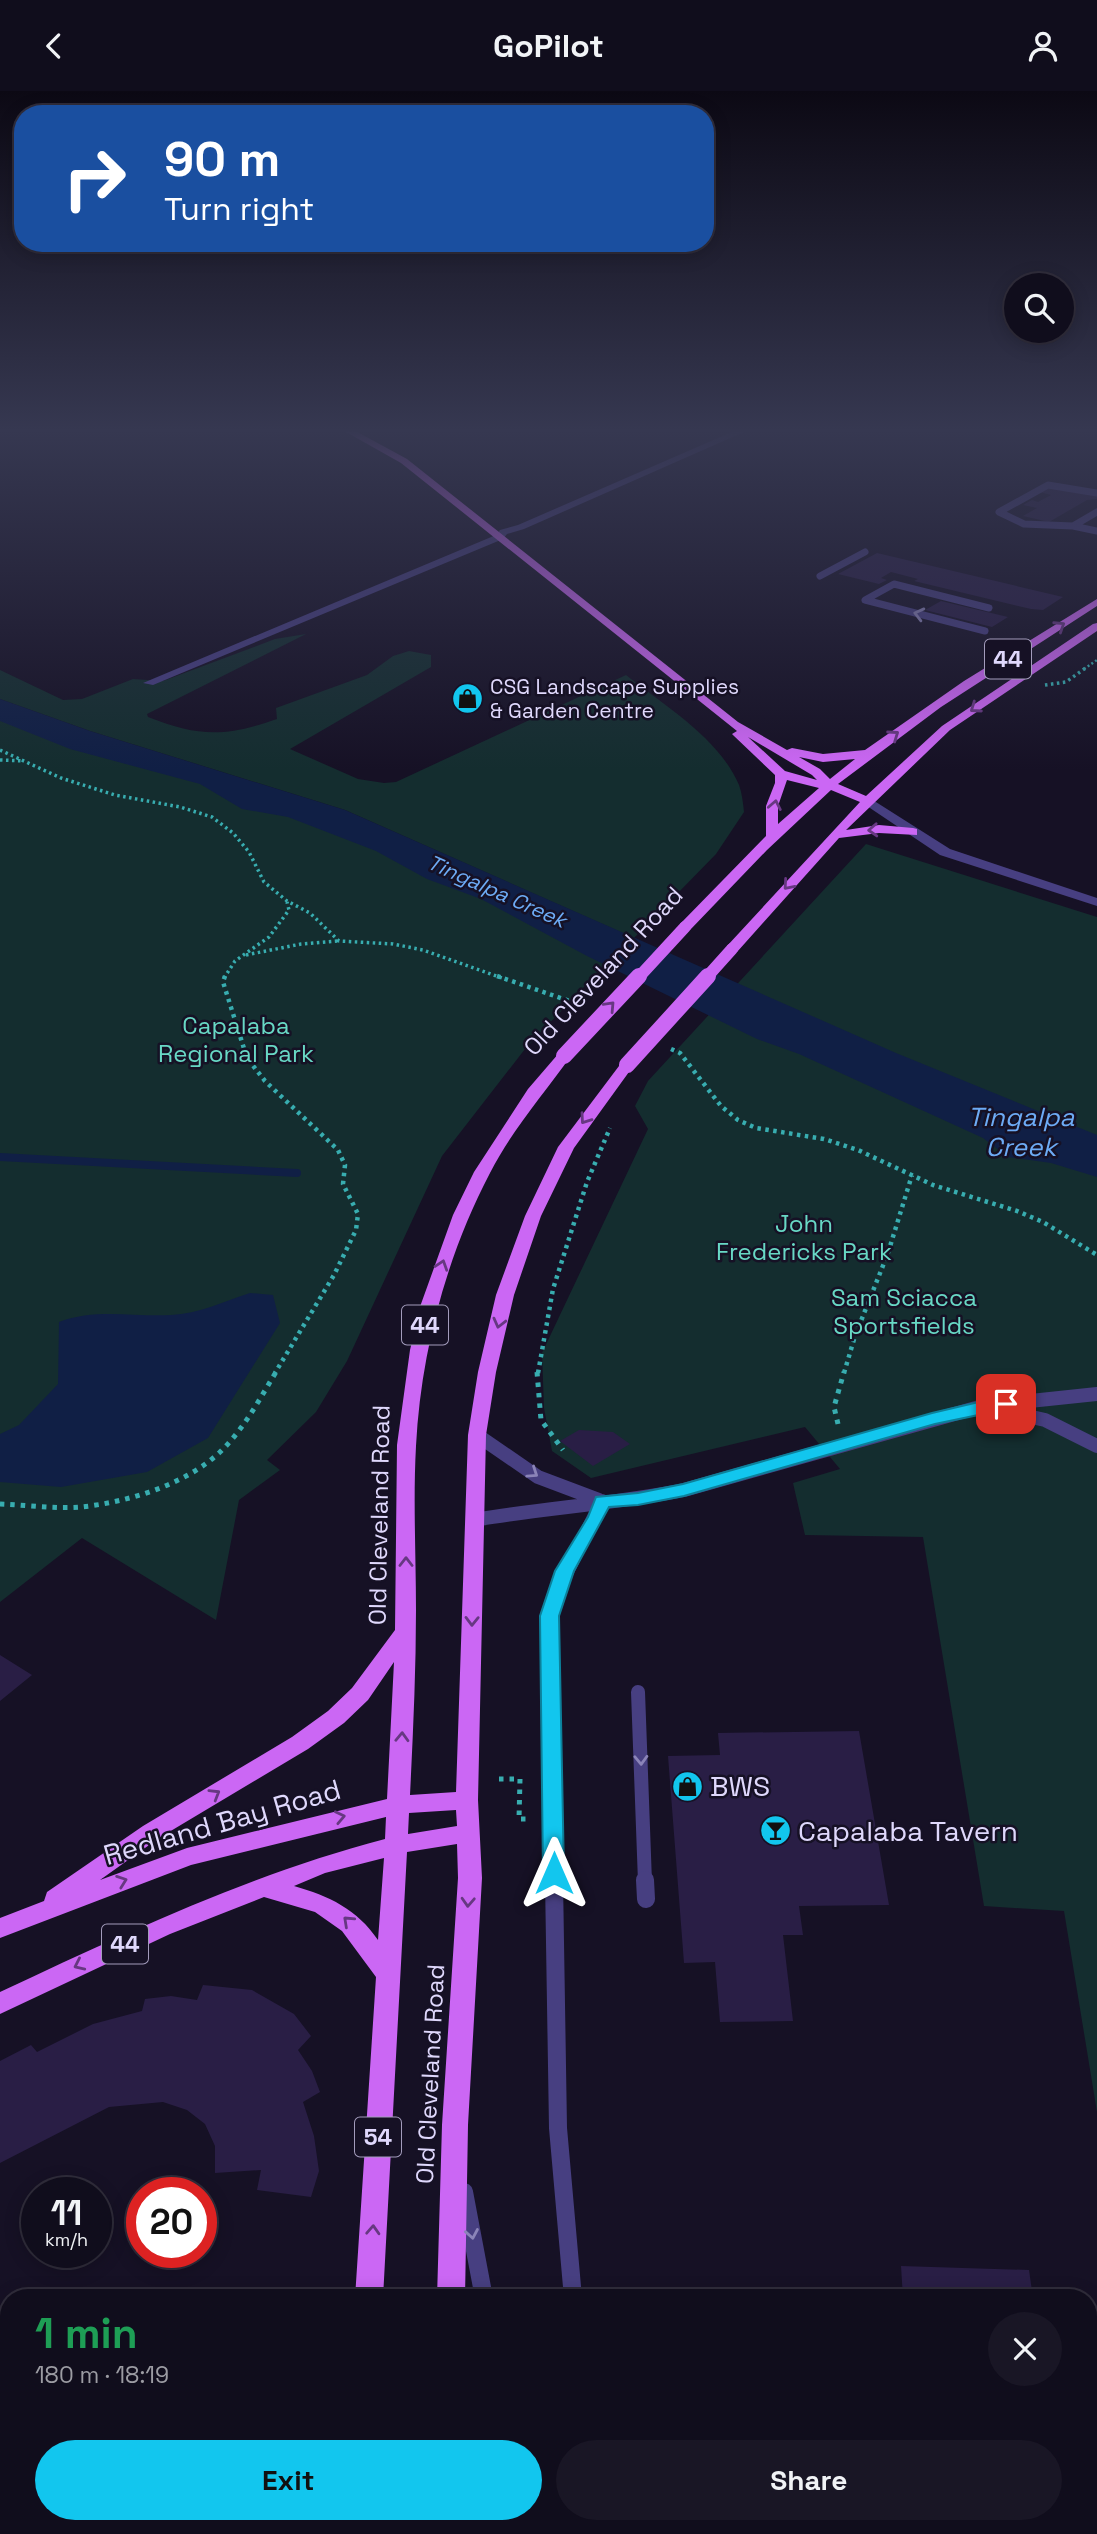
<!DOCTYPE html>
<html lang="en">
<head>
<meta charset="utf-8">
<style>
  :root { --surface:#100d1c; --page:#191625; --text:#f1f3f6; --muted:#9c9ca3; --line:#302d3b; --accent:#12c6ee }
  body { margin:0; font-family:"Space Grotesk",sans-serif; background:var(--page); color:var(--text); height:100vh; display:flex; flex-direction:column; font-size:26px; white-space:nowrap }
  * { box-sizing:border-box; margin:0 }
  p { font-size:23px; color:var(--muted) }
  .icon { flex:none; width:38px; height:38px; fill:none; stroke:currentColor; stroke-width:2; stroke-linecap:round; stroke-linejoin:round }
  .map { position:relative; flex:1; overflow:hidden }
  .panel { position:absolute; left:0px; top:2198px; width:1097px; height:245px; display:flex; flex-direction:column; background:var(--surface); border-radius:28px 28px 0 0; box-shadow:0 4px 18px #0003,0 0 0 2px var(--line) }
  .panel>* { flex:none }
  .hud { position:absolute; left:14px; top:14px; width:700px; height:147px; border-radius:28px; box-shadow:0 4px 18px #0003,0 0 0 2px var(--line); background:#1a4fa0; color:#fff; overflow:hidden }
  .tools { position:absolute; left:1004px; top:182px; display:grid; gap:14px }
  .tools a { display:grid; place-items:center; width:70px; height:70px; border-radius:50%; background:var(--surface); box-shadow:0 4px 18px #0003,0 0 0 2px var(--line); font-size:35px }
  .speed { position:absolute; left:21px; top:2086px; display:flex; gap:14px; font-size:35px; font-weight:700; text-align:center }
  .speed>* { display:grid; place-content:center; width:91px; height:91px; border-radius:50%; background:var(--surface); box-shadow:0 4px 18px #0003,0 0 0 2px var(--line); line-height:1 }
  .speed small { font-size:18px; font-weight:400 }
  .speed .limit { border:10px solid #d22; background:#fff; color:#111 }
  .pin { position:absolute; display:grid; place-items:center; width:60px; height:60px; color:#fff; margin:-30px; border-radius:14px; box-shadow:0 4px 10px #0006 }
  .me { position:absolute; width:77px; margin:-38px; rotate:0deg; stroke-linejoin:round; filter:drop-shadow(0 0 5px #0008) }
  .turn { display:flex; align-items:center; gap:24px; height:147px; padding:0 35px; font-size:32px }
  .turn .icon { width:91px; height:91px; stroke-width:2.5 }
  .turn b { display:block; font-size:49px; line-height:60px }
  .round { display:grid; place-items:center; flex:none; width:74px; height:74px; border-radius:37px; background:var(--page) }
  .headline { display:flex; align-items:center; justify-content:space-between; height:119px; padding:0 35px }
  h1 { font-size:42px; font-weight:800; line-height:52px; color:#1e9e55 }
  .cta { display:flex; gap:14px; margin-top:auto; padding:14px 35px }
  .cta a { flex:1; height:80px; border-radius:42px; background:var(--accent); color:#111; font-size:28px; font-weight:800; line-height:80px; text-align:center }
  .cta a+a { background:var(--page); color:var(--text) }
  header { display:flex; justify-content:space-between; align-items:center; height:91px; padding:0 35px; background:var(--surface); font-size:32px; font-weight:800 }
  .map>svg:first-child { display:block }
  .green { fill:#142d2f }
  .water { fill:#101f45 }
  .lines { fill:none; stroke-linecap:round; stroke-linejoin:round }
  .stream { stroke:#101f45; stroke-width:8 }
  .building { fill:#291e45 }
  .path-far3 { stroke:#38adb0; stroke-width:2.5; stroke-dasharray:2 2.5; stroke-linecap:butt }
  .path-far2 { stroke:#38adb0; stroke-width:3.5; stroke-dasharray:2.5 3.5; stroke-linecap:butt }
  .path-far1 { stroke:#38adb0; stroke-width:4.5; stroke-dasharray:3.5 4.5; stroke-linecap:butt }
  .path { stroke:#38adb0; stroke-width:5; stroke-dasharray:4.5 6; stroke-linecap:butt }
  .lane-far2 { stroke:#473f81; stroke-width:7 }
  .lane-far1 { stroke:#473f81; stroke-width:14 }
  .lane { stroke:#473f81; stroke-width:18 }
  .street { fill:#473f81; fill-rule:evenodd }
  .primary { fill:#cb67f4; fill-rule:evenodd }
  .primary-bridge-far1 { stroke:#cb67f4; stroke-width:12 }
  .primary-bridge { stroke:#cb67f4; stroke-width:16 }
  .oneway { stroke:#8b84b8 }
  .oneway2 { stroke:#673882 }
  .route { fill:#12c6ee; stroke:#0c819b; stroke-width:2 }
  .labels { text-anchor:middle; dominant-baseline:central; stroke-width:5; stroke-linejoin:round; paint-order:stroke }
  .far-poi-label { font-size:21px; fill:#dfd8fc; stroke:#161125; text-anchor:start }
  .far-water-label { font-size:21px; font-style:italic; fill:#6dabf5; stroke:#161125 }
  .shield { fill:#161125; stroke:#a39cbc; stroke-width:2 }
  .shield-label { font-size:23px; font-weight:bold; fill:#dfd8fc }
  .street-label { font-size:24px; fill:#dfd8fc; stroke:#161125 }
  .park-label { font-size:24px; fill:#68d8c5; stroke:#161125 }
  .water-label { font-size:26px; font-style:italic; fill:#6dabf5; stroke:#161125 }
  .near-poi-label { font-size:28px; fill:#dfd8fc; stroke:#161125; text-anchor:start }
  .near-street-label { font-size:28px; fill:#dfd8fc; stroke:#161125 }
</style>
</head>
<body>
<header><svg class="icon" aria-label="back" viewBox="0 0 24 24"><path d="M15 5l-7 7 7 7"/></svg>GoPilot<svg class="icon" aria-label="person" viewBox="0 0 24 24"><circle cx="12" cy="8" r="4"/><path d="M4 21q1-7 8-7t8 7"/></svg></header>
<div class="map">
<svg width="1097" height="2443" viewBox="0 0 1097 2443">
  <rect width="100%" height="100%" fill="#161125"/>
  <path class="green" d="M306,543L147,623L148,626C199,646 225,646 277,628L276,617L367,584L393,565L409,560L431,564V576L290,658L358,688L384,692L396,691L626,584C665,615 719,647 739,694C742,702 743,712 744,721L716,763L634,847L345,719L90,640L0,608V579L63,609L82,608L133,588L163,590L275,548Z
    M0,617L255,700L620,858L525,958L442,1065L347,1270L316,1321L267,1369L280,1379L239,1409L216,1529L82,1447L0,1511Z
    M866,753L1097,826V2021L1064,1820L984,1815L923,1446L805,1444L793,1392L840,1378L805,1336L591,1387L552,1360L544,1317L542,1262L648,1038L635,1015L648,990Z"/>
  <path class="water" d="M0,608L90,640L345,719L896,962L1097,1044V1086L1051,1072L1008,1066L983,1047L799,963L757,948L587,865L481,808L427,788L376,760L288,726L242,718L200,693L70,658L0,630Z
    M250,1202L273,1204L280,1232L208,1347L147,1381L61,1396L0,1391V1343L19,1334L58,1293L59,1231C95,1217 133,1226 171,1224C199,1223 224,1210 250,1202Z"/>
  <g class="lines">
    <path class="stream" d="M0,1066L297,1082"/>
  </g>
  <path class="building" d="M1050,396L1097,404V408L1087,409L1049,431L1023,425L1037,417L1023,414L1032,409L1038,411L1051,404L1040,401Z
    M877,462L1063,506L1043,519L1031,518L914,490L918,488L891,481L881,487L887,489L879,493L838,483Z
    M941,510L1008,526L992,536L925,519Z
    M579,1339L613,1341L630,1353L593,1375L560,1350Z
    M0,1564L32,1584L0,1610Z
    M859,1640L889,1814L799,1815L803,1844H783L793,1930L720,1931L715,1871L684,1872L668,1665L720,1664L718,1642Z
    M203,1894L252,1899L294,1923L311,1945L298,1959L312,1980L320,2001L303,2011L314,2045L319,2080L311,2106L257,2099L261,2079L215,2082V2055L205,2033L187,2019L163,2011L109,2016L0,2072V1970L31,1954L37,1961L93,1933L142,1920L145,1908L171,1905L197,1909Z
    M901,2175L1029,2179L1033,2207H903Z
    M9,2287V2434H193L203,2443H0V2298Z
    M625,2434H802L803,2443H625Z"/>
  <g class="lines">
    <path class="path-far3" d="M1084,578L1097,569"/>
    <path class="path-far2" d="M1045,594L1066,591L1087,576
      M0,659L61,687L115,704L180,716L212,726L233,742L249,761L264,791L287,810L310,822L339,850L393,853L423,859L502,887
      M0,669L24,670
      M246,864L301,853L338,850
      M224,887L235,870L269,846L289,819L287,811"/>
    <path class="path-far1" d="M225,885L223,891L247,967L265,990L338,1059L345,1074L343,1093L358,1123L356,1139L334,1184L275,1282
      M497,885L581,914
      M671,958L680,962L721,1015L738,1029L756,1037L824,1048L858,1059L933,1094L1017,1120L1043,1131L1097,1164
      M538,1282L553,1198L587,1091L610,1037
      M844,1282L855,1245L888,1162L912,1084"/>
    <path class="path" d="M537,1281L541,1329L563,1359
      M838,1333L834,1316L844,1281
      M0,1413C26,1414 55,1418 81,1416C128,1411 185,1394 220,1361C244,1338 259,1309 276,1281
      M499,1688H520L519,1728H531"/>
    <path class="lane-far2" d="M1097,421L1073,435L1097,440
      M1073,435L1024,433L999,421L1048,394L1097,402
      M820,485L865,461
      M985,540L865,509L894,493L989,517"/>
    <path class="lane-far1" d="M996,1318L1045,1329L1097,1355
      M477,1344L538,1386L599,1409
      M474,1429C544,1417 614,1413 684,1399L983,1315L1097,1303
      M638,1601L645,1791
      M554,1791L549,1525L560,1495L602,1410"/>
    <path class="lane" d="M554,1789L558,2037L573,2207
      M645,1789L646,1808
      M464,2101L484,2207
      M545,2443L546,2434"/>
    <path class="street" d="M741,337H753L524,438L507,443L503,448L153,594L143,592L496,444L500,439L518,434Z
      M868,706L950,758L1097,807V815L940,764L864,713V707Z"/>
    <path class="primary" d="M339,337H350L407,368L738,631L787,659L792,657L823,663L865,659L964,590L1097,508V515L941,616L838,693L866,705L942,635L1093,533L1097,532V540L950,639L846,739L879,734L913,737L917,738V744L879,742L839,747L737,861H727V855L860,711L831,699L767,759L690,839H680V833L766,745V715L775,692V684L734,645L732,643L737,640L401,372ZM748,646L812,684L817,689L785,680ZM799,666L823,671L855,668L830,688L820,678ZM787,689L819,697L778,733V715Z
      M564,961L571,965C543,1004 512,1039 490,1082C446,1166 421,1261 416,1355C413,1410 416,1465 416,1519C416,1581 413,1643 410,1704L456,1701L468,1344L478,1281L496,1204L525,1125L558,1056L622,971H632L634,974L574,1057L541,1125L514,1204L496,1281L486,1344L478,1709L482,1787L468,2034L465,2207H437L442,2034L458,1787L457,1753L407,1761L383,2207H355L376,1886L342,1840L315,1821L264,1806L170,1843L0,1923V1901C126,1842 251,1783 385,1748L386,1726L191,1774L0,1847V1827L44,1810L47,1801L143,1735L292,1646L328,1620L352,1597L395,1539L397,1354L410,1259L421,1213L453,1124L474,1081L528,998L559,962ZM394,1571L387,1708L187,1757L100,1789L159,1747L308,1658L344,1632L368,1609ZM456,1719L457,1735L408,1743L409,1722ZM384,1767L378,1849C357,1818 329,1805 294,1795L325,1782Z
      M342,2434H372L371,2443H341Z
      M429,2434H459V2443H429Z"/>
    <path class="primary-bridge-far1" d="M638,887L685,836
      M706,887L732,858"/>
    <path class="primary-bridge" d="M564,965L639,885
      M627,974L708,885"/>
  </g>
  <defs><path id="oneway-chevron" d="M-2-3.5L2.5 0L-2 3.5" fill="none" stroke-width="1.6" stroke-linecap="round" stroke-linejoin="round" transform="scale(1.75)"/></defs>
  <g class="oneway">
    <use href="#oneway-chevron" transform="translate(919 523) rotate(-166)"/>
    <use href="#oneway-chevron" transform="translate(533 1382) rotate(34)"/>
    <use href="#oneway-chevron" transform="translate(641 1669) rotate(88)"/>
    <use href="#oneway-chevron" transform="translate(472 2143) rotate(80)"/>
  </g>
  <g class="oneway2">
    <use href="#oneway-chevron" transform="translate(1060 535) rotate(-33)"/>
    <use href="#oneway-chevron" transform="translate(975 617) rotate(145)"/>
    <use href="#oneway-chevron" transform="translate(894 644) rotate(-35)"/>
    <use href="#oneway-chevron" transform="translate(775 714) rotate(-79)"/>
    <use href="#oneway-chevron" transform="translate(873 739) rotate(177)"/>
    <use href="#oneway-chevron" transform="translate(788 794) rotate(131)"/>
    <use href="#oneway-chevron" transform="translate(610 915) rotate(-47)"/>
    <use href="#oneway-chevron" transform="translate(585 1028) rotate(125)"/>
    <use href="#oneway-chevron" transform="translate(442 1174) rotate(-72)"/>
    <use href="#oneway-chevron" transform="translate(499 1232) rotate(104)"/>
    <use href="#oneway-chevron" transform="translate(406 1471) rotate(-90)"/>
    <use href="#oneway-chevron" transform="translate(472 1530) rotate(91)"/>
    <use href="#oneway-chevron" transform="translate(402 1646) rotate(-88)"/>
    <use href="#oneway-chevron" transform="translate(215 1703) rotate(-31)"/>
    <use href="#oneway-chevron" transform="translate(340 1726) rotate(-12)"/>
    <use href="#oneway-chevron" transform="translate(122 1790) rotate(-20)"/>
    <use href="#oneway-chevron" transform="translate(468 1811) rotate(93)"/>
    <use href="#oneway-chevron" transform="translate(348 1830) rotate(-137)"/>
    <use href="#oneway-chevron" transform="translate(79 1874) rotate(155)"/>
    <use href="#oneway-chevron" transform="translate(373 2139) rotate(-87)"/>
  </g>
  <linearGradient id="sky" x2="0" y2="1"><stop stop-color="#0c0914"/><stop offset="0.5" stop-color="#363851"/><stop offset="1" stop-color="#363851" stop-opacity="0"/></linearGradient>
  <rect width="1097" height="679" fill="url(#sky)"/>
  <path class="route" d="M1006,1308L1014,1313L1012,1317L935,1333L684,1405L638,1414L609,1416L574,1480L559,1525L564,1782L561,1788L554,1790L546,1788L543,1782L540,1525L555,1480L588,1426L596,1406L638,1402L683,1393L932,1322L983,1310Z"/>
  <defs>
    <symbol id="shop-disc" viewBox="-11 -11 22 22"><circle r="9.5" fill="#12c6ee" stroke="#161125"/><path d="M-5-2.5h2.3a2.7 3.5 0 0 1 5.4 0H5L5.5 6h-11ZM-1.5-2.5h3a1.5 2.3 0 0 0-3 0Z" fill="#111"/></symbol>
    <symbol id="bar-disc" viewBox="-11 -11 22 22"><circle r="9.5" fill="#12c6ee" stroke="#161125"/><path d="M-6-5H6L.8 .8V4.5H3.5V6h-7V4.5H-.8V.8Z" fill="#111"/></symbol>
  </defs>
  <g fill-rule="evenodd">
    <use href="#shop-disc" x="450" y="590" width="35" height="35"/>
    <use href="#shop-disc" x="670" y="1678" width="35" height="35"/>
    <use href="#bar-disc" x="758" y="1722" width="35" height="35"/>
  </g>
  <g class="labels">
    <g class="far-poi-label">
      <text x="490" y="595">CSG Landscape Supplies<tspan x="490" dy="24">&amp; Garden Centre</tspan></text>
    </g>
    <g class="far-water-label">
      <text transform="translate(497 800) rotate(24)">Tingalpa Creek</text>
    </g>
    <g class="shield">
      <rect x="985" y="548.5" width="46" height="39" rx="5"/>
      <rect x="402" y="1214.5" width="46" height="39" rx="5"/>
      <rect x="102" y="1833.5" width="46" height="39" rx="5"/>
      <rect x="355" y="2026.5" width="46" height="39" rx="5"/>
    </g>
    <g class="shield-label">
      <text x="1008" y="568">44</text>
      <text x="425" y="1234">44</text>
      <text x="125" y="1853">44</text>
      <text x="378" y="2046">54</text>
    </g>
    <g class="street-label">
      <text transform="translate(603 880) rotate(-47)">Old Cleveland Road</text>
      <text transform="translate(379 1424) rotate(-89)">Old Cleveland Road</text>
      <text transform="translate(430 1983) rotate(-87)">Old Cleveland Road</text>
    </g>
    <g class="park-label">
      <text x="236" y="934">Capalaba<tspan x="236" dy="28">Regional Park</tspan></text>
      <text x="804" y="1132">John<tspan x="804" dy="28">Fredericks Park</tspan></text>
      <text x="904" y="1206">Sam Sciacca<tspan x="904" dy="28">Sportsfields</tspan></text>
    </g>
    <g class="water-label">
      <text x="1021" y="1026">Tingalpa<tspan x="1021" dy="30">Creek</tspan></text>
    </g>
    <g class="near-poi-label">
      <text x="710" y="1695">BWS</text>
      <text x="798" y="1740">Capalaba Tavern</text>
    </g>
    <g class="near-street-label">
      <text transform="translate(222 1731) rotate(-16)">Redland Bay Road</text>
    </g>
  </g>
</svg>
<div class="tools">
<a><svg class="icon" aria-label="search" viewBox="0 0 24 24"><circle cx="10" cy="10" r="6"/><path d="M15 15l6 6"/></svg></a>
</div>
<div class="speed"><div>11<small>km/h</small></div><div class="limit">20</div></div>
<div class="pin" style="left:1006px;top:1313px;background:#d93025"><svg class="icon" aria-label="arrive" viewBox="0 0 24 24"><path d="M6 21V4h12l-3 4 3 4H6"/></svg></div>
<svg class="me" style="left:554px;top:1782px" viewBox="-20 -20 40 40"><path d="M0-17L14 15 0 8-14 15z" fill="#12c6ee" stroke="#fff" stroke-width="4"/></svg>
<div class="hud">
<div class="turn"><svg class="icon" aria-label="right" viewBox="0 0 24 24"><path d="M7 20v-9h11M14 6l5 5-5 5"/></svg><div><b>90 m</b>Turn right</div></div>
</div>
<section class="panel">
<div class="headline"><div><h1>1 min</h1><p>180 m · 18:19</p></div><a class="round"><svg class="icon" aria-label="close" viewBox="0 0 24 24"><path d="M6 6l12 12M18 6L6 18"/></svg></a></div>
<div class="cta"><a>Exit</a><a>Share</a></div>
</section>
</div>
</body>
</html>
